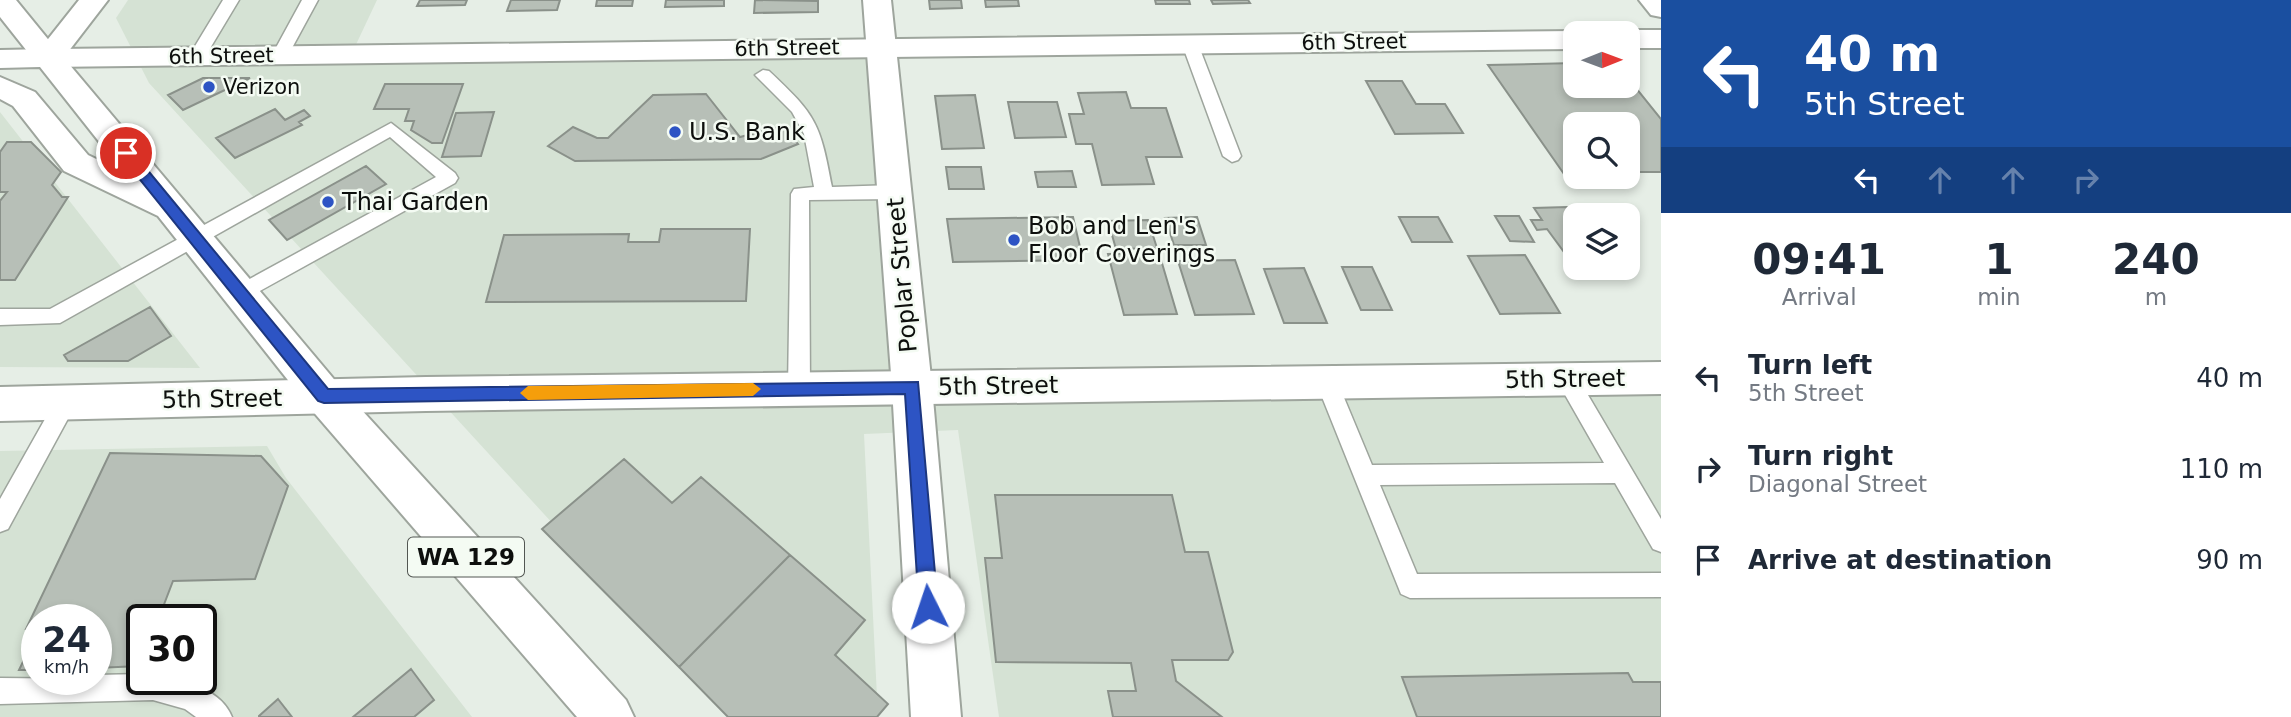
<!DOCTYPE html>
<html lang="en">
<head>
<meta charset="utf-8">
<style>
  :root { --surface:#fff; --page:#f2f2f3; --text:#1f2937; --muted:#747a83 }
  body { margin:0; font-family:"DejaVu Sans",sans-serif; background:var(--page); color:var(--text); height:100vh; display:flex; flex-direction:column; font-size:26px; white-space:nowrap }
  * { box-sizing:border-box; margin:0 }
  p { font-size:23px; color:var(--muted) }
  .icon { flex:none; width:38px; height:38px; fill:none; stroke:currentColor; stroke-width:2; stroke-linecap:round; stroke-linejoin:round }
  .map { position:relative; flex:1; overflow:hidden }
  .drawer { display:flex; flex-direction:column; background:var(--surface); width:630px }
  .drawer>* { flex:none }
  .guide { background:#1a4fa0; color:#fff; overflow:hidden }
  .needle { width:46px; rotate:89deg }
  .tools { position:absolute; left:1563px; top:21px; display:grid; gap:14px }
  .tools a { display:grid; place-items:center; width:77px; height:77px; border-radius:14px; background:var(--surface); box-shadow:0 4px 10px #0003; font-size:35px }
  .speed { position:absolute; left:21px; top:604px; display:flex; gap:14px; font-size:35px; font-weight:700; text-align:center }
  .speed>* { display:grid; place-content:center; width:91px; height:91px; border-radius:50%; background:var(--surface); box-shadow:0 4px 10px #0003; line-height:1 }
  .speed small { font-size:18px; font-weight:400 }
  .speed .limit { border:4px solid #111; border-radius:10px; background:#fff; color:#111 }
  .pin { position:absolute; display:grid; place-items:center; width:60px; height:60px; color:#fff; margin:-30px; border:4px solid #fff; border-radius:50%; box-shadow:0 2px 7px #0007 }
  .me { position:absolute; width:77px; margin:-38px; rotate:356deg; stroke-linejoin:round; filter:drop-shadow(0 0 5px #0008) }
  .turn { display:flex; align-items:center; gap:24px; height:147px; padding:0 28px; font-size:32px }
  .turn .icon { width:91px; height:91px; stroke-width:2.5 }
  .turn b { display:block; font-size:49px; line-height:60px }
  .lanes { display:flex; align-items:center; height:66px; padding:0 28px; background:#0003; justify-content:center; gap:35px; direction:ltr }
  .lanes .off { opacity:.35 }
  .eta { display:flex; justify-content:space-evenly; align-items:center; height:119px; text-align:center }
  .eta b { font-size:42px; font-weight:700; line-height:49px }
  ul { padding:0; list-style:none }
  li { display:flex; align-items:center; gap:21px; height:91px; padding:0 28px }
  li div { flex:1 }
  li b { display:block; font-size:26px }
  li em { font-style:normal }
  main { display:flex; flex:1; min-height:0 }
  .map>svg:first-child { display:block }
  .built { fill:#d5e2d4; fill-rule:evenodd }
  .building { fill:#b7bfb7; stroke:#8a918a; stroke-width:2 }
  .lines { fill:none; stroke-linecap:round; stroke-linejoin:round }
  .service-casing { stroke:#9ea59d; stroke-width:3 }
  .minor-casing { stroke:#9ea59d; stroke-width:4 }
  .tertiary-casing { stroke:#9ea59d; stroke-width:4 }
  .secondary-casing { stroke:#9ea59d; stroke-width:4 }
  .primary-casing { stroke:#9ea59d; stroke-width:4 }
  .trunk-casing { stroke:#9ea59d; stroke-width:4 }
  .service { fill:#fff; fill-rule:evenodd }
  .minor { fill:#fff; fill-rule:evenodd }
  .tertiary { fill:#fff; fill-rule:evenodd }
  .secondary { fill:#fff; fill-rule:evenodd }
  .primary { fill:#fff; fill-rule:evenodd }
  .trunk { fill:#fff; fill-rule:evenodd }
  .route { fill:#2d54c4; stroke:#1d377f; stroke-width:2 }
  .slow { fill:#f59e0b }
  .poi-dot { fill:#2d54c4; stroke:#f4fbf3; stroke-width:2.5 }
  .labels { text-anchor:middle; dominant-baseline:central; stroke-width:5; stroke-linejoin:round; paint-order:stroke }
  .far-street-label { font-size:21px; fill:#0d0f0d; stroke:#f4fbf3 }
  .far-poi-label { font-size:21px; fill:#0d0f0d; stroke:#f4fbf3; text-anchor:start }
  .shield { fill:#f4fbf3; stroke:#525652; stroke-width:2 }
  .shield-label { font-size:23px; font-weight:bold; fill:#0d0f0d }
  .poi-label { font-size:24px; fill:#0d0f0d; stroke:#f4fbf3; text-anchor:start }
  .street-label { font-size:24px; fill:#0d0f0d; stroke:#f4fbf3 }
</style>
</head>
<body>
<main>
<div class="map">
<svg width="1661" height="717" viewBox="0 0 1661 717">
  <rect width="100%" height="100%" fill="#e6eee6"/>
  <path class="built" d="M128,0H377L352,53L881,47L912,387L1661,377V717H999L958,430L864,434L878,717H730L149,83L116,18Z
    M0,112L200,368L0,367Z
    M267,446L286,478L472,717H0V451ZM37,620H96V679H37ZM142,620H201V679H142Z"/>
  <path class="building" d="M420,0H467L465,5L417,6Z
    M511,0H560L557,10L507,11Z
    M597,0H633L632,6H596Z
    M666,0H724V6L665,7Z
    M755,0L818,1V12L754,13Z
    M929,0H961L962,8L930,9Z
    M985,0H1018L1019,6L986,7Z
    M1155,0H1189L1190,4H1156Z
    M1211,0H1248L1250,3L1213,4Z
    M1575,63V86H1628V78L1661,119V172H1628V124H1575V173L1564,174L1488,65Z
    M203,78H250L183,110L168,95Z
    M1366,81H1402L1416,104H1445L1463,133L1395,134Z
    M385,84H463L442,143H432L411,130L414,121H405L409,109H374Z
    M1126,92L1131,108H1166L1182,157H1146L1154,184L1102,185L1092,144H1076L1069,114H1084L1078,93Z
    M706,94L740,137L782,126L798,144L761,159L575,161L548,146L573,127L597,138H608L653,95Z
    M975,95L984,148L942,149L935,96Z
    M1008,102H1057L1066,137L1015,138Z
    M275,109L285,120L304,110L310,116L299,122L302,125L235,158L216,138Z
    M494,112L481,156L442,157L456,113Z
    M7,142H31L61,172L52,185L62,197H68L15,280H0V201L7,192H0V152Z
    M366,166L386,184L287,240L269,220Z
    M946,167H981L984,189H949Z
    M1072,171L1076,187H1038L1035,172Z
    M1567,207L1575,219V267L1547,229L1537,230L1531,220H1542L1534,208Z
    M1495,216H1519L1534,242L1510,241Z
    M1073,217L1083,260L953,262L947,219Z
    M1197,217L1206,245H1174L1165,218Z
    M1399,217H1438L1452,242H1412Z
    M1148,220L1157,248L1116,249L1108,221Z
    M661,229H750L746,301L486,302L504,235L629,234L628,242H659Z
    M1159,253L1177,314L1124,315L1108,254Z
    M1525,255L1560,313L1500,314L1468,256Z
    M1235,260L1254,314L1195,315L1178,261Z
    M1342,267H1372L1392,310H1361Z
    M1304,268L1327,323H1284L1264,269Z
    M150,307L171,336L128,361H68L64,355Z
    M110,453L261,456L288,486L255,579L173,581L158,620H142L140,666L96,668V620H37V629H26Z
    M624,459L672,503L701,477L790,555L679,667L542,529Z
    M995,495H1172L1185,552H1208L1233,652L1228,660H1172L1176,681L1222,717H1113L1108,691H1136L1131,663L996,662L985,558H1002Z
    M790,555L865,620L835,655L888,704L877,717H728L679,667Z
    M37,633V670H19Z
    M411,669L434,700L414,717H353Z
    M1628,673L1633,682H1661V717H1417L1402,677Z
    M278,699L292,717H259V716Z"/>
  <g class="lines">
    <defs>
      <path id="service" d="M223,0H239L203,60H191L189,56Z
        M302,0H318L286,59H274L272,55Z
        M1190,39L1198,44L1241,156L1238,160L1232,162L1223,156L1182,44Z
        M763,70L769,71C817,116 820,123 832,187L894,185L903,192L894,199L809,200L810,389L807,395L799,398L791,395L788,389L791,194L794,189L814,187L804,134L792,112L755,75Z
        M391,123L455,173L458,178L455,183L247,298H233L230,293L233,288L436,177L390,137L60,323L0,325V309H50Z
        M1567,370L1575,373L1661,519V552L1653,549L1615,483L1380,485L1417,574L1661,573V597L1410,598L1401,594L1316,382L1319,376L1327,373L1335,376L1372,465L1604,463L1556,379L1559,373Z
        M66,393L74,396L77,402L8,529L0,532V499L58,396Z
        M142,674V679C173,679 219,684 232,717H196L185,709L153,700L0,704V678L96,679V675Z"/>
      <path id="minor" d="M79,0H108L58,65L48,67L38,65L33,58Z
        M863,0H891L932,387L961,717H911L892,387Z"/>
      <path id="tertiary" d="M1661,362V394L426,411L0,421V387L426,377Z"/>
      <path id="secondary" d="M0,0H16L56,49L1575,31L1584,33H1575V49L48,67L38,65L0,17Z
        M1628,30H1661V48H1628V33H1617Z"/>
      <path id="primary" d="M48,49L58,51L338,384L626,700L634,717H577L310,408L158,216L64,171L13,106L0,99V77L35,92L88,155L123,172L40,67L0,68V50Z"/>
      <path id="trunk" d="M1639,0H1661V17L1651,15Z"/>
    </defs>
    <use href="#service" class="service-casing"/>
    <use href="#minor" class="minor-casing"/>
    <use href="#tertiary" class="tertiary-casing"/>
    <use href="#secondary" class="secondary-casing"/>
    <use href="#primary" class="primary-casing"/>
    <use href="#trunk" class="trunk-casing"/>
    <use href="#service" class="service"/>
    <use href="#minor" class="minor"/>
    <use href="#tertiary" class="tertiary"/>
    <use href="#secondary" class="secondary"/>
    <use href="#primary" class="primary"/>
    <use href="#trunk" class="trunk"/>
  </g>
  <path class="route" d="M126,149L131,150L328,389L918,382L938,607L935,614L928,616L921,614L919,607L905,394L324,403L318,401L121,156L119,153Z"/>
  <path class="slow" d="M753,383L761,389L753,396L528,400L520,393L528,386Z"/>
  <g class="poi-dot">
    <circle cx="209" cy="87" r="7"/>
    <circle cx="675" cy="132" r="7"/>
    <circle cx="328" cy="202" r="7"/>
    <circle cx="1014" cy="240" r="7"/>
  </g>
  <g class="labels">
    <g class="far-street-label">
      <text transform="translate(1354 42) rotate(-1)">6th Street</text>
      <text transform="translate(787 48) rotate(-1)">6th Street</text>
      <text transform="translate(221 56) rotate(-1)">6th Street</text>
    </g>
    <g class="far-poi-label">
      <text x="223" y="87">Verizon</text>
    </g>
    <rect class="shield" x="408" y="537.5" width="116" height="39" rx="5"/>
    <g class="shield-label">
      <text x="466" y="557">WA 129</text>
    </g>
    <g class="poi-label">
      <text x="689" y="132">U.S. Bank</text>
      <text x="342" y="202">Thai Garden</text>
      <text x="1028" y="226">Bob and Len's<tspan x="1028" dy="28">Floor Coverings</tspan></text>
    </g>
    <g class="street-label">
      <text transform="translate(902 275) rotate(-95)">Poplar Street</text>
      <text transform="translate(1565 379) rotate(-1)">5th Street</text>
      <text transform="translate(998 386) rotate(-1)">5th Street</text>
      <text transform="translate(222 399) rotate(-1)">5th Street</text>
    </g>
  </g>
</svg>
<div class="tools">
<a><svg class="needle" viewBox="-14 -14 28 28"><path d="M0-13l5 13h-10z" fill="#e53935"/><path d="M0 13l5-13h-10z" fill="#747a83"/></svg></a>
<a><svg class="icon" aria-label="search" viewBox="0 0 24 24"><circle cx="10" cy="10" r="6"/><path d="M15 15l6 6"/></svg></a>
<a><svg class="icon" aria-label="layers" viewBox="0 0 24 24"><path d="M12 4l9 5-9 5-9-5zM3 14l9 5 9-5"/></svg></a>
</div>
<div class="speed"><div>24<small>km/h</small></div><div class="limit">30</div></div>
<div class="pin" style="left:126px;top:153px;background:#d93025"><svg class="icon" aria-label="arrive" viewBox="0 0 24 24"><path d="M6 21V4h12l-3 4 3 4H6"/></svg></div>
<svg class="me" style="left:928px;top:607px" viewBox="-20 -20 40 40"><circle r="19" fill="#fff"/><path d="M0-13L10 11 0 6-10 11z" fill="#2d54c4"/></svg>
</div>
<section class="drawer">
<div class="guide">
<div class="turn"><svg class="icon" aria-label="left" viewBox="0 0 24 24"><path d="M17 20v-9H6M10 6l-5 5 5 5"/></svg><div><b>40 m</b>5th Street</div></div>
<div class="lanes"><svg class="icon" aria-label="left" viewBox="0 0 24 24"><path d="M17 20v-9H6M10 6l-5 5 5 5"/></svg><svg class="icon off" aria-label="ahead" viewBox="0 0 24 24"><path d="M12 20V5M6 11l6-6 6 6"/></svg><svg class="icon off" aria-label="ahead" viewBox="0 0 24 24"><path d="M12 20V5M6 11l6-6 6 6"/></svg><svg class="icon off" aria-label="right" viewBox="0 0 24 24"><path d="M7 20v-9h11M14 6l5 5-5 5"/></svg></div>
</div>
<div class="eta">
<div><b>09:41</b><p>Arrival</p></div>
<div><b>1</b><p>min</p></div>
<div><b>240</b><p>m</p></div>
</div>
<ul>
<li><svg class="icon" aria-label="left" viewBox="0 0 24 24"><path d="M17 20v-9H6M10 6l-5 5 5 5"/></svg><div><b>Turn left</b><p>5th Street</p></div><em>40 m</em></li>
<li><svg class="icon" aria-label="right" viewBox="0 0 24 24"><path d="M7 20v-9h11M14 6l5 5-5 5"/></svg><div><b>Turn right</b><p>Diagonal Street</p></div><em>110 m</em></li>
<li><svg class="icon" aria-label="arrive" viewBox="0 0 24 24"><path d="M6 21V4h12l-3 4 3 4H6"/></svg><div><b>Arrive at destination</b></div><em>90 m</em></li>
</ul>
</section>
</main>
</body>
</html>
